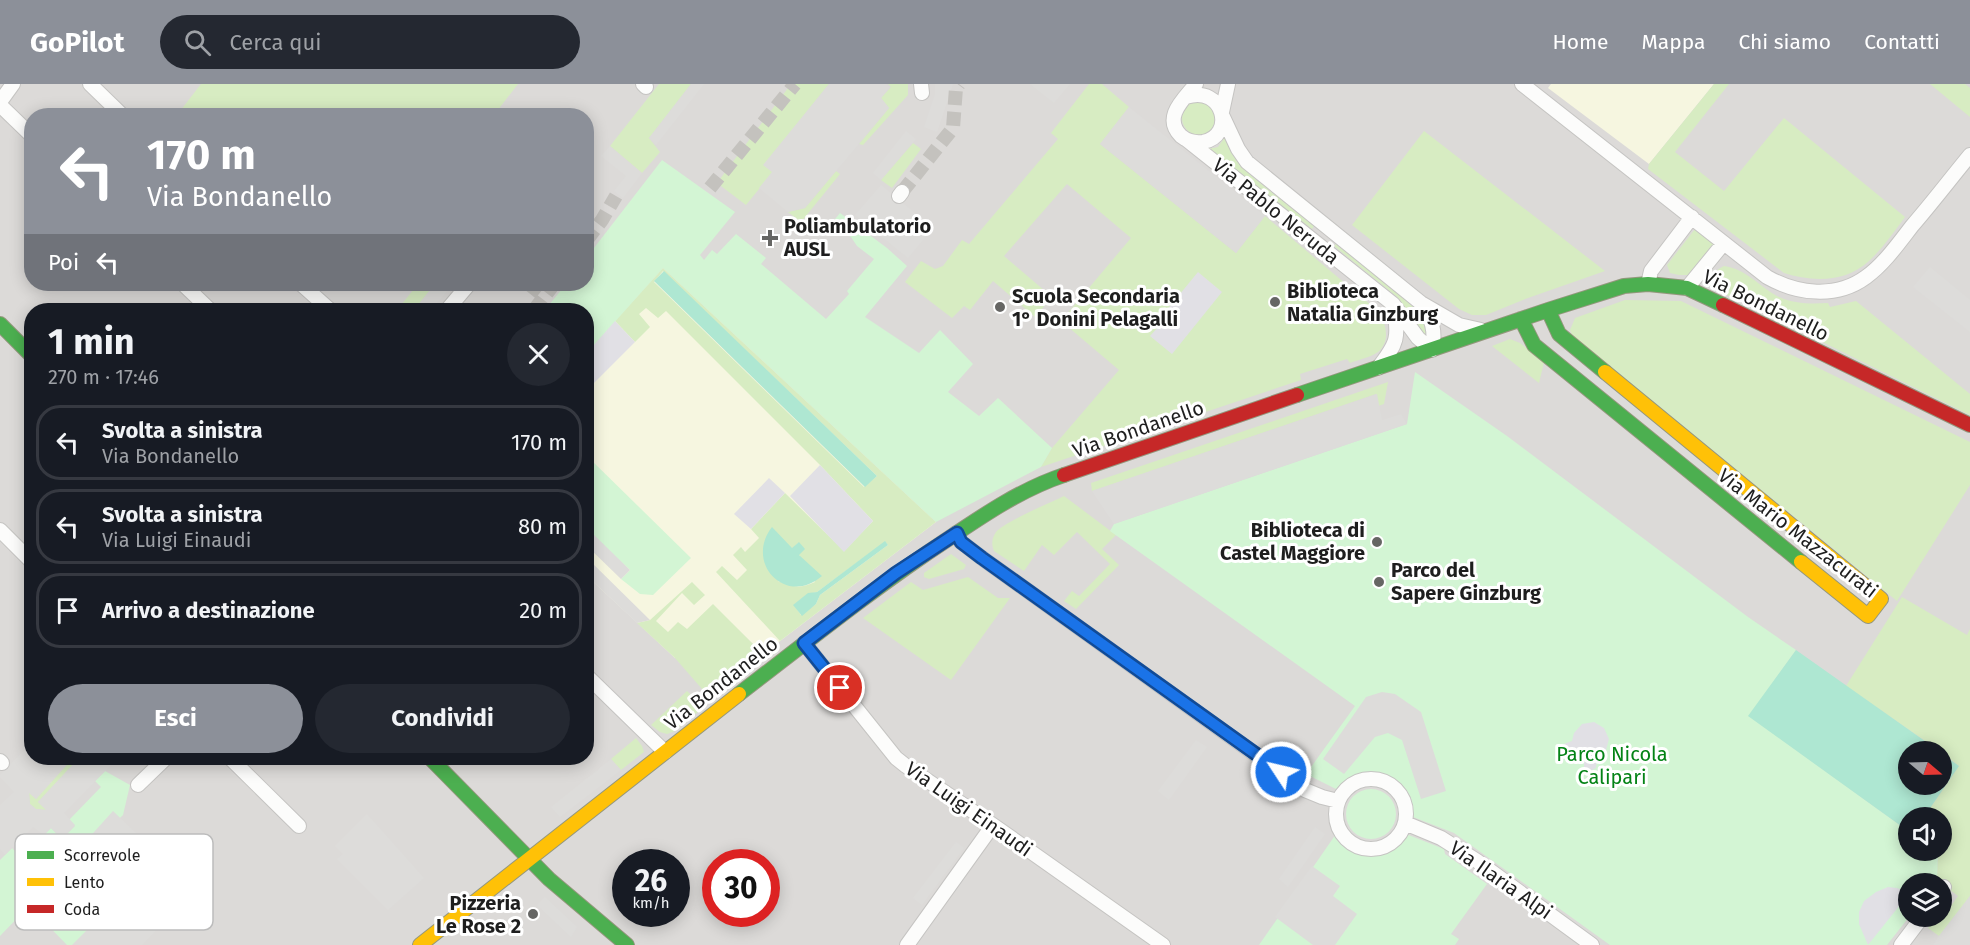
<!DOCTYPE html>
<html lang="it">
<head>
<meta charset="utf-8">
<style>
  :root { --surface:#171b24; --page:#242831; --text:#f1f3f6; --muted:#9ea1a6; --line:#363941; --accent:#8c9099 }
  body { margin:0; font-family:"Fira Sans",sans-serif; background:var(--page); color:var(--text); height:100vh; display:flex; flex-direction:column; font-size:22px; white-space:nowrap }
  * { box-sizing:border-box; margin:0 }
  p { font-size:20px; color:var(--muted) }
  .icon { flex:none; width:33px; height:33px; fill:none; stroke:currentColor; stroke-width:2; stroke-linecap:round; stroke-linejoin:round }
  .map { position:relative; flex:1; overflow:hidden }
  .sheet { position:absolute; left:24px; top:219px; width:570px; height:462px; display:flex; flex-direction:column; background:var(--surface); border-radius:24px; box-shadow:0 3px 15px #0003 }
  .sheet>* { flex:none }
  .guide { position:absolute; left:24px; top:24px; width:570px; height:183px; border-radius:24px; box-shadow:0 3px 15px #0003; background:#8c9099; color:#fff; overflow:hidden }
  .needle { width:39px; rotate:109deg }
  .buttons { position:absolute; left:1898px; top:657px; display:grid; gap:12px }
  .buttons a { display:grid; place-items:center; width:54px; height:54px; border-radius:50%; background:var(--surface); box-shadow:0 3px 15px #0003; font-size:30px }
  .speed { position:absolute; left:612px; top:765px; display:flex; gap:12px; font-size:30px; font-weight:700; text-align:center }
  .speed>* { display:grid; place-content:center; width:78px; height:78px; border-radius:50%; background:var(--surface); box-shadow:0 3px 15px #0003; line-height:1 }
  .speed small { font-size:15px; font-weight:400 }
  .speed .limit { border:9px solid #d22; background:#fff; color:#111 }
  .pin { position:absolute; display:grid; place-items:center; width:51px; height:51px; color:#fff; margin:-26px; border:3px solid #fff; border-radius:50%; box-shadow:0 2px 6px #0007 }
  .me { position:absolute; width:66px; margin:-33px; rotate:305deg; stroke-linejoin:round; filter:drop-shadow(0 0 4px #0008) }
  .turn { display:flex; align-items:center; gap:21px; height:126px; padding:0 24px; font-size:27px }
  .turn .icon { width:78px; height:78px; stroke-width:2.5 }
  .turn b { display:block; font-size:42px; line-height:51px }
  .then { display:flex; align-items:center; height:57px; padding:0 24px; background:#0003; gap:12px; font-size:22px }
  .round { display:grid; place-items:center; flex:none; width:63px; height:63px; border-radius:32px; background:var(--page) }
  .head { display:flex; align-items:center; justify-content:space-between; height:102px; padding:0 24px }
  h1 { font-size:36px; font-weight:700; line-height:45px }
  .cta { display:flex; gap:12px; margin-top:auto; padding:12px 24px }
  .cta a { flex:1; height:69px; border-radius:36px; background:var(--accent); color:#fff; font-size:24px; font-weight:700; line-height:69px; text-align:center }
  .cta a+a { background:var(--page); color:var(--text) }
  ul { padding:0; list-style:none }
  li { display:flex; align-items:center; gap:18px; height:75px; margin:0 12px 9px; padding:0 12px; border:3px solid var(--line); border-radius:24px }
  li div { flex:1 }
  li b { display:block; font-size:22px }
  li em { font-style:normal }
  header { display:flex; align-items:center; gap:36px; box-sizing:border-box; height:84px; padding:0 30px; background:var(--accent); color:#fff }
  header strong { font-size:28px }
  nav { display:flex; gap:33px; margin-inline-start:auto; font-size:21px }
  .search { width:420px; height:54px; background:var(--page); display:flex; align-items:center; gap:15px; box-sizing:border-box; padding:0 21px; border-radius:33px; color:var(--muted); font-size:22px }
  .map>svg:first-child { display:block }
  .residential { fill:#dcdad8; fill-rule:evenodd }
  .education { fill:#f6f6e0 }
  .grass { fill:#d7ecc2; fill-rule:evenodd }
  .park { fill:#d3f5d4 }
  .pitch { fill:#aee7d2 }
  .parking { fill:#dddcda }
  .plaza { fill:#e1e0e5 }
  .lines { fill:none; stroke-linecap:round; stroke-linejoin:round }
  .street-tunnel { stroke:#c4c2be; stroke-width:14; stroke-dasharray:14 7; stroke-linecap:butt }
  .street-casing { stroke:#c5c4c2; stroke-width:16 }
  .fast-casing { stroke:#94977d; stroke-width:16 }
  .slow-casing { stroke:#94977d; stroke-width:16 }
  .jam-casing { stroke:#94977d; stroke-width:16 }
  .street { stroke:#fcfcfb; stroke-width:14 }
  .fast { stroke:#4caf50; stroke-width:14 }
  .slow { stroke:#ffc107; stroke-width:14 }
  .jam { stroke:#c62828; stroke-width:14 }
  .route-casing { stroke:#114b97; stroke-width:15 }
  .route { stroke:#1a73e8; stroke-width:10 }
  .poi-dot { fill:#666664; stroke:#fff; stroke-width:2 }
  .labels { text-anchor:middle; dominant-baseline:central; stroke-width:6; stroke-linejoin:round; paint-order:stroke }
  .street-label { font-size:20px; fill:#1e1e1e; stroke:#fff }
  .poi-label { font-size:20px; font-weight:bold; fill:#1e1e1e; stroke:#fff; text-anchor:start }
  .park-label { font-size:20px; fill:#048316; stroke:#fff }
  .key { fill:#fff; stroke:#bcbcbc; stroke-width:1.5 }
  .key-label { font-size:16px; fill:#1e1e1e }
</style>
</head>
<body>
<header>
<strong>GoPilot</strong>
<div class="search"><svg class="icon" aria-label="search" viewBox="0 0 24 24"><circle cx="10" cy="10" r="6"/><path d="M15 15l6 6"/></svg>Cerca qui</div>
<nav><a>Home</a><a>Mappa</a><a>Chi siamo</a><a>Contatti</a></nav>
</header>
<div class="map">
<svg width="1970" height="861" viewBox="0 0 1970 861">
  <rect width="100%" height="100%" fill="#edebe6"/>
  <path class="residential" d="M0,0H1970V861H0ZM32,32H586V200H32ZM32,226H586V674H32ZM1908,668H1941V700H1908ZM1908,734H1941V766H1908ZM626,778H676V830H626ZM716,778H766V830H716ZM1908,800H1941V832H1908Z"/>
  <path class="education" d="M1551,0H1714L1649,80L1548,4Z
    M663,184L936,438L763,570L721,529L675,574L587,492V269Z"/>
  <path class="grass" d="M201,0H518L494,31H177Z
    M659,0H691L649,54L660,68L642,89L610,62Z
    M791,0H829L764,81L773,88L746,121L717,99Z
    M888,0H908V11L863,61L859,60L889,24L881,14L891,3Z
    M1089,0H1102L1129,23L1100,60L1236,169L1265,132L1378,227C1386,239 1391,257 1378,268C1371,273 1358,276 1350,279L1347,275L1300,290L1301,296L1041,383L1052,364L1119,286L1061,237L1131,154L1067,100L1004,172L1052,213L1035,233L993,197L970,226L964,222L952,234L905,198L921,177L935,185L943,182L962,156L969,160L1058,55L1051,49Z
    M1714,0H1729L1675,68L1724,107L1784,34L1905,133C1894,148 1882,165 1869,177C1845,199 1812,198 1784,189L1648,85L1649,80Z
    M1930,0H1965L1970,4V33Z
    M1182 34a17 17 0 1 1 34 0a17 17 0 1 1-34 0Z
    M1424,47L1605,187L1528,214L1486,231H1472L1459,225L1352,141Z
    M1225,53L1236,76L1254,94L1314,142L1312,145L1208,65L1218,63Z
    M913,59L921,65L892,104L881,96Z
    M836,87L840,90L801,138L788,128L805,124Z
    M1695,145L1714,159L1688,191H1679L1670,189L1667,181Z
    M1337,159L1398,207L1417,227L1431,248L1428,253L1423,254L1411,232L1396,212L1334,162Z
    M1724,182C1746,185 1759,202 1777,212C1794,220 1810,220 1828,219L1830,223L1856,217L1970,310V331L1711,203L1708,199C1711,190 1716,186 1724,182Z
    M663,184L936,438L780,557L716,488L722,482L737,496L747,486L733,471L741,463L745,468L759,454L751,445L785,409L844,467L873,437L820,381L666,227L658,234L646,224L639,230L650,243L635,258L615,237ZM663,187L877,392L864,403L654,198ZM885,458L888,461L820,511L816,520L801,531L794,521L808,510L817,508ZM798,459L799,471L815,498C799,505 794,503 778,497L793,464Z
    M418,200H435L414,226H397Z
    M1625,216L1681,217L1970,358V401L1897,517L1572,251L1570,246L1575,234Z
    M1510,255L1520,259L1544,278L1539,299L1492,262Z
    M1388,298L1384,320L1378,322L1376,310L1092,407L1091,399Z
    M1064,412L1116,451L1102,465L1119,481L1076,525L1064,517L1072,507L1079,512L1110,480L1077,448L1054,471L1042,461L1024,487L994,467C991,460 992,454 996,448C1004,438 1050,419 1064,412Z
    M951,470L966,481L964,485L929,495L924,493V489Z
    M968,493L998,514H1010L951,596L863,534L911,498L923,506Z
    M692,498L705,511L694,521L682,509L656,537L668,548L678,538L687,545L713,520L763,570L709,613L675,574L637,539L650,536Z
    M1902,513L1967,551L1970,545V812L1939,852L1928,844L1936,833H1943L1958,812L1937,796L1938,767L1941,766V734L1924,733L1959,682L1941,668L1846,602Z
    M687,607L704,623L673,648L667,650L660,648L651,641Z
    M636,654L642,662L644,668L621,686L611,675Z
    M73,674H79L38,718L47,726L36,725L30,720L29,708L36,715Z"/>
  <path class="park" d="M662,76L735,128L700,171L704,176L712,166L717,170L736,150L766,174L761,180L826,235L849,210L847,207L874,175L857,162L851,153L831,140L840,129L887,164L907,182L865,233L919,269L940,246L973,280L948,308L979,332L998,314L1052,364L1041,383L936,438L663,184L587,269L586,226H545L566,200H586L587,173Z
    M1415,288L1507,352L1748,533L1796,566L1749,632L1908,747V766L1938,767L1937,796L1934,799L1908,800L1909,833L1887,861H1610L1454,749L1413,733C1412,728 1413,720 1411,714C1402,693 1370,681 1351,693C1345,696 1340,701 1336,705L1306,690L1355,622L1110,447L1114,440L1407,340Z
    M586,371L691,474L653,511L640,510L621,495L630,486L588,447L587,448Z
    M105,687L130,701L123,731L85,768L123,813L73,861H67L29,822L0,852V776L12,764L21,774L51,744L62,755L75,742L69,736L101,703L95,697Z
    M1346 730a25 25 0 1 1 50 0a25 25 0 1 1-50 0Z
    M1336,750C1352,775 1391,779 1406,750L1444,765L1445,770L1487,800L1451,850L1459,855L1455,861H1259Z"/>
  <path class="pitch" d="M664,187L877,392L865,403L654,197Z
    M772,443L792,464L799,458L805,465L799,471L822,492C786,523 744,479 772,443Z
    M885,457L888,461L820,511L816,520L802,532L793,521L808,509L817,508Z
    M1796,566L1939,667L1908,668V700H1941V669L1959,682L1924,733L1908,734V747L1748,632Z"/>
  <path class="parking" d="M691,0H704L656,61L649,54Z
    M829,0H886L890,3L881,14L889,24L805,124L788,128L759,104L772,88L763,81Z
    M935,0H953L937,48L924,43L935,10Z
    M1030,0H1070L1054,19Z
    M1129,23L1265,132L1236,169L1100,60Z
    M906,47L916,55L881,96L873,89Z
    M610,62L642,89L623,114L614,107L626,92L601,72Z
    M881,101L933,144L908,174L855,131Z
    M1930,183L1970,216V248L1913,203Z
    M435,200H453L431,226H414Z
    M1570,265L1783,442L1769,446L1555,269Z
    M1377,310L1382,336L1401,330L1407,340L1114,440L1092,407Z
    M589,446L630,486L621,495L587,462V448Z
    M587,474L650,536L637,539L587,492Z
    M1382,608L1395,610L1421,628L1446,707L1421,715L1402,656L1388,649L1375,653L1344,690L1323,675L1366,613Z
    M1196,656L1207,663L1169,716L1158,707Z
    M31,659L32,674H73L36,715L29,709L30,720L36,725L46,726L38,718L79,674L87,680L89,674H118L64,729L75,741L62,755L51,744L44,751L33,743L5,771L0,765V721L14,708L0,693V691Z
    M611,675L621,686L560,733L551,723Z
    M113,727L164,776L166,774L187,793L185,796L195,806L142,861H72L130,803L85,758Z
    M367,730L424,794L388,826L337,775L343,770L335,762Z
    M1315,743L1325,750L1288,803L1279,795Z
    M956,758L964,764L922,821L913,814Z
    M1312,782L1340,802L1333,812L1357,830L1335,861H1313L1275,833Z
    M1970,812V861H1933L1939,852Z
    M545,813L577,843L571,853L537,821Z"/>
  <path class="plaza" d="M1198,188L1222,208L1172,270L1150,252L1160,241L1157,238Z
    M615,237L635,258L587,306V269Z
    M820,381L873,437L844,468L790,412Z
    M769,394L785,409L751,445L734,430Z
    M1594,638L1604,644L1609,655L1606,666L1597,673L1596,684L1590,687L1584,684V673L1577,668L1566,672L1562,667L1561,661L1572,657L1574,649L1582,640Z
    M1888,803L1897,804L1908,808V811L1868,861L1859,840V828L1864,817L1876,808Z"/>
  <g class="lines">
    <path class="street-tunnel" d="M710,104L795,0
      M902,108L953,44L956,4L959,0
      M586,157L602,136L616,112
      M529,200L544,212
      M534,226L554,200"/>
    <defs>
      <path id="street" d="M90,0L123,32
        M643,0L646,3
        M921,0L922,9
        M1522,0L1767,193C1797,210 1836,215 1866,193C1884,180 1898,160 1912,142C1932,119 1951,94 1970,71
        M1186,13C1224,0 1236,52 1203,58C1195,59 1187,57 1181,52C1162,33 1184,15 1196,0
        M0,18L13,0
        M0,21L32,52
        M1222,28L1228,0
        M1223,33L1238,65L1247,78L1421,219L1459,241L1481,246
        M1187,56L1393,220L1418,254L1432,266C1436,247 1432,234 1421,219
        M899,112L902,108
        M183,200L210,226
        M301,200L330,226
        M1648,200L1651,187L1692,133
        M1687,204L1723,160
        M447,226L469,200
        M1378,284C1397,260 1400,253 1393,222
        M0,446L32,478
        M956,449L961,458L982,474L1305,706L1322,713L1338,717
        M804,559L896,674L906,682L993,741L1163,861
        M586,591L665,668
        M230,674L299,742
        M0,677L2,679
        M1336 730a35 35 0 1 1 70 0a35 35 0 1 1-70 0Z
        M138,701L166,674
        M1405,739L1441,754L1477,777L1592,861
        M1941,808L1944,803
        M907,861L993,741
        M1901,861L1923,832"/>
      <path id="fast" d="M1548,226L1559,250L1605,288
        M1521,235L1534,261L1801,478
        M0,240L32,272
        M1297,311L1548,226L1624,202L1648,200L1687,204L1723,221
        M739,610C808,557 875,503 948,455C985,430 1022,405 1064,391
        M430,674L549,795L627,861"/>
      <path id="slow" d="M1605,288L1881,515L1868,532L1801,478
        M420,861L739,610"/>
      <path id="jam" d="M1723,221L1970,341
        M1064,391L1297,311"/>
    </defs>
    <use href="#street" class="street-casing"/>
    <use href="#fast" class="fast-casing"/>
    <use href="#slow" class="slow-casing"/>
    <use href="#jam" class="jam-casing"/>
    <use href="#street" class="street"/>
    <use href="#fast" class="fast"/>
    <use href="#slow" class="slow"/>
    <use href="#jam" class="jam"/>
  </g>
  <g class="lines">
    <defs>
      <path id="route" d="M840,604L804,559L896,489L957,449L961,458L982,474L1281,688"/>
    </defs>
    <use href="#route" class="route-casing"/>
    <use href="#route" class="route"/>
  </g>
  <g class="poi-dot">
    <path d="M767 145h6v6h6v6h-6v6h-6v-6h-6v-6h6z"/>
    <circle cx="1275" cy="218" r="6"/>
    <circle cx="1000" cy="223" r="6"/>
    <circle cx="1377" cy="458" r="6"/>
    <circle cx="1379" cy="498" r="6"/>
    <circle cx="533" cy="830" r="6"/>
  </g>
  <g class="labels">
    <g class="street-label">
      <text transform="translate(1276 127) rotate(39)">Via Pablo Neruda</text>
      <text transform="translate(1766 221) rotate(26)">Via Bondanello</text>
      <text transform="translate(1138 345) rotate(-19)">Via Bondanello</text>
      <text transform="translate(1798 449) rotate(38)">Via Mario Mazzacurati</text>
      <text transform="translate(721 599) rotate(-38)">Via Bondanello</text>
      <text transform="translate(969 725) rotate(35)">Via Luigi Einaudi</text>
      <text transform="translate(1501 796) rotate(35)">Via Ilaria Alpi</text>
    </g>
    <g class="poi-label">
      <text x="784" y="142">Poliambulatorio<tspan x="784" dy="23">AUSL</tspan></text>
      <text x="1287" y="207">Biblioteca<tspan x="1287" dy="23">Natalia Ginzburg</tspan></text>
      <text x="1012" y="212">Scuola Secondaria<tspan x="1012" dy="23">1° Donini Pelagalli</tspan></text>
      <text x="1365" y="446" text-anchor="end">Biblioteca di<tspan x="1365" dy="23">Castel Maggiore</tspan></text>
      <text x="1391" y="486">Parco del<tspan x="1391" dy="23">Sapere Ginzburg</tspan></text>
      <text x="521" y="819" text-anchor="end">Pizzeria<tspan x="521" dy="23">Le Rose 2</tspan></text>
    </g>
    <g class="park-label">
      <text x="1612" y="670">Parco Nicola<tspan x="1612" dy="23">Calipari</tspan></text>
    </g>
  </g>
  <rect x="15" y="750" width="198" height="96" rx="9" class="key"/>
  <rect x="27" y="767" width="27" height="8" fill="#4caf50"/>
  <rect x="27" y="794" width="27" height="8" fill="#ffc107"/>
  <rect x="27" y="821" width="27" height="8" fill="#c62828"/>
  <g class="key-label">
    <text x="64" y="777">Scorrevole</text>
    <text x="64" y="804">Lento</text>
    <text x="64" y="831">Coda</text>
  </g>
</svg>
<div class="buttons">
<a><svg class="needle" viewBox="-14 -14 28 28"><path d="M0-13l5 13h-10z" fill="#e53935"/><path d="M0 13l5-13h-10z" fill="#9ea1a6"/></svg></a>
<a><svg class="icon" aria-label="sound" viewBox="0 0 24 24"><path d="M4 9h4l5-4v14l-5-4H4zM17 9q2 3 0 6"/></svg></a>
<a><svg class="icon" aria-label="layers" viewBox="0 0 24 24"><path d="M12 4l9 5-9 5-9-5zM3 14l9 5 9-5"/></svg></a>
</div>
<div class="speed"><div>26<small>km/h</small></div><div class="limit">30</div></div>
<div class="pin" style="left:840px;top:604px;background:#d93025"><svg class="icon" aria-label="arrive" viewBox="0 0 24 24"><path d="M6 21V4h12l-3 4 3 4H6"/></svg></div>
<svg class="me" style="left:1281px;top:688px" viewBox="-20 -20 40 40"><circle r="17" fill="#1a73e8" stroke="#fff" stroke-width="3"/><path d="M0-11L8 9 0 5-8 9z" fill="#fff"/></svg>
<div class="guide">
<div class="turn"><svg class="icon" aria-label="left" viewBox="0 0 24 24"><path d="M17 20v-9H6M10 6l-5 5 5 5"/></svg><div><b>170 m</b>Via Bondanello</div></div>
<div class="then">Poi<svg class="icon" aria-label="left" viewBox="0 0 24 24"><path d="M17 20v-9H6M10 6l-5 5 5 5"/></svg></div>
</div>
<section class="sheet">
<div class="head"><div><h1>1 min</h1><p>270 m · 17:46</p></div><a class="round"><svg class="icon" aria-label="close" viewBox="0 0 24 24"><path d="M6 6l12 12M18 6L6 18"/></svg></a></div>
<ul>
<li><svg class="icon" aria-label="left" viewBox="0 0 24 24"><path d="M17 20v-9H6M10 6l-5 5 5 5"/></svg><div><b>Svolta a sinistra</b><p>Via Bondanello</p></div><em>170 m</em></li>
<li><svg class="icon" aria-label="left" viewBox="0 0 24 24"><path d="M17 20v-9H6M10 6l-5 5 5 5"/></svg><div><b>Svolta a sinistra</b><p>Via Luigi Einaudi</p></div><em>80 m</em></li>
<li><svg class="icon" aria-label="arrive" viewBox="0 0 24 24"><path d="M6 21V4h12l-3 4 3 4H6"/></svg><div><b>Arrivo a destinazione</b></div><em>20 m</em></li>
</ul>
<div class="cta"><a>Esci</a><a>Condividi</a></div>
</section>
</div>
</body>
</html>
